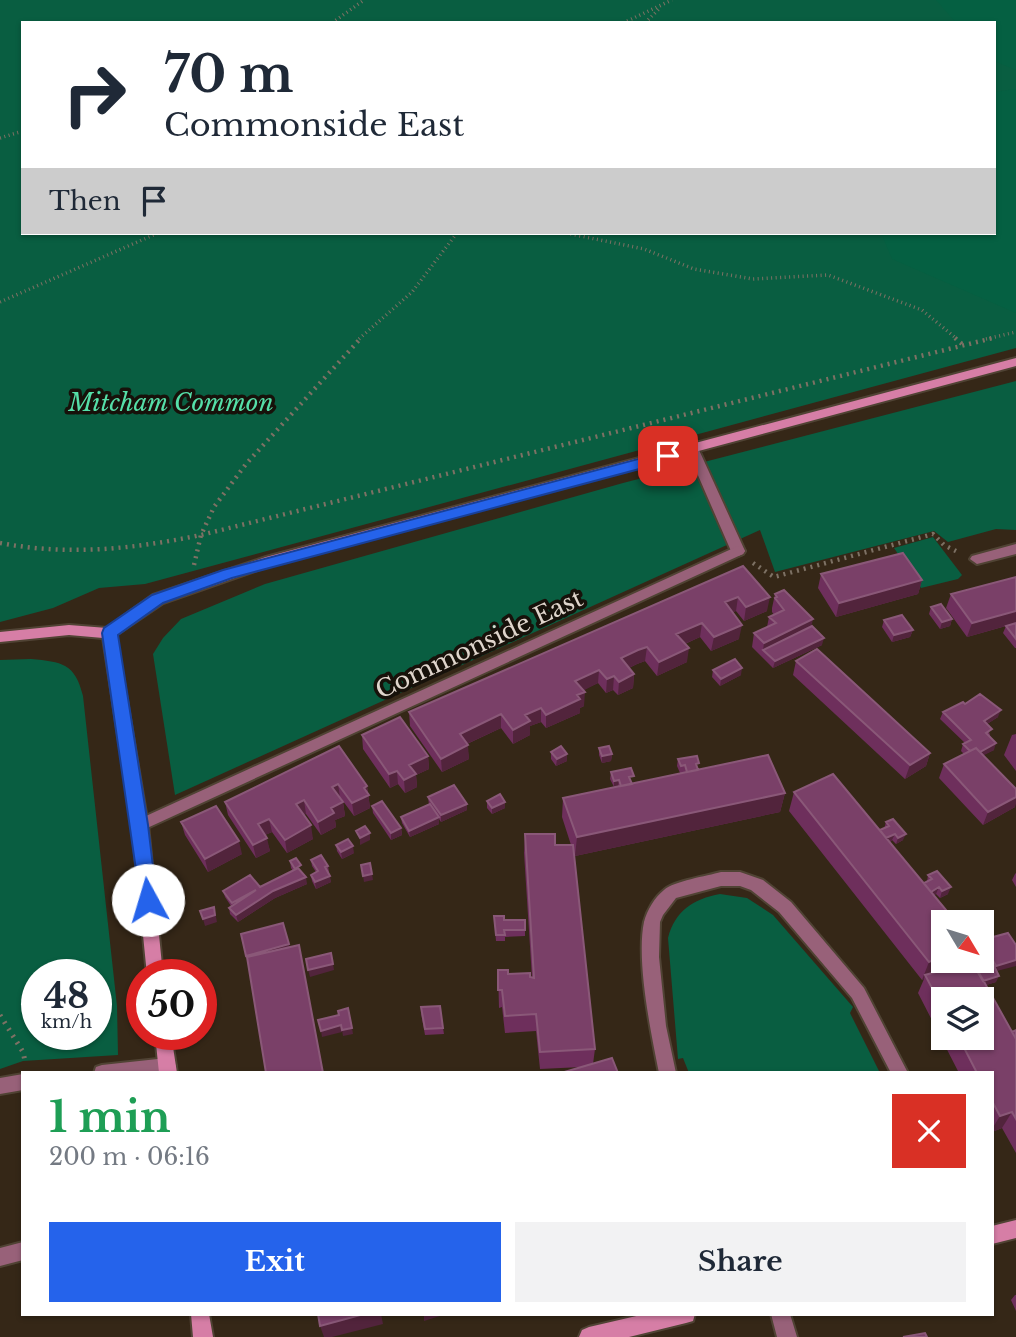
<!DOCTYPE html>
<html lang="en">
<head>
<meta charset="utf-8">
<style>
  :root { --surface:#fff; --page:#f2f2f3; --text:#1f2937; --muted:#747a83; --accent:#2563eb }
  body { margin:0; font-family:"Libre Baskerville",serif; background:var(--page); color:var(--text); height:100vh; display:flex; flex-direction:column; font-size:26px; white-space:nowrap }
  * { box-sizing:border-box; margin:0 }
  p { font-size:23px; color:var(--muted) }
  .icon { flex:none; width:38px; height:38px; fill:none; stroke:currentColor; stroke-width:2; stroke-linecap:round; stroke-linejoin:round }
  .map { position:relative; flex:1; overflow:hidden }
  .details { position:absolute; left:21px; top:1071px; width:973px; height:245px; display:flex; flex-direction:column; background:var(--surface); border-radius:0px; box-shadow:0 2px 5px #0004 }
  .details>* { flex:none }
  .top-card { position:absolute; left:21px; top:21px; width:975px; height:214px; border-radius:0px; box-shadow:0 2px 5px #0004; background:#fff; color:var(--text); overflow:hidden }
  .needle { width:46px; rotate:128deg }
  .buttons { position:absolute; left:931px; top:910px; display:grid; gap:14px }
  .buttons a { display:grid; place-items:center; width:63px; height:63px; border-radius:0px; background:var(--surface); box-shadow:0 2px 5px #0004; font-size:35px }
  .speed { position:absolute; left:21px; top:959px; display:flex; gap:14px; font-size:35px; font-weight:700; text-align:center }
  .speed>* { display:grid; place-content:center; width:91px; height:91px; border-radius:50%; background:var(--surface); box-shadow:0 2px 5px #0004; line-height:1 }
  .speed small { font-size:18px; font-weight:400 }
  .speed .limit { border:10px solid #d22; background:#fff; color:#111 }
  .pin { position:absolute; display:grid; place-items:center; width:60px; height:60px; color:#fff; margin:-30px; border-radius:14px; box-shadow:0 4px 10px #0006 }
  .me { position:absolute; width:77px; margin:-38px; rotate:354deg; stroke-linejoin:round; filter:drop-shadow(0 0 5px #0008) }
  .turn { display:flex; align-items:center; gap:24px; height:147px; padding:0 28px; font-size:32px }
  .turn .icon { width:91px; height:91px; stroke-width:2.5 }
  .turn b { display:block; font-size:49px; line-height:60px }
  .then { display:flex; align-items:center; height:66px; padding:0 28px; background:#0003; gap:14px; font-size:26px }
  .round { display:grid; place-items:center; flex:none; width:74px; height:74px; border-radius:0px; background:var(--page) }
  .head { display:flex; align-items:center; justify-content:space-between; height:119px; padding:0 28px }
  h1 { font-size:42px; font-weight:700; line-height:52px; color:#1e9e55 }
  .cta { display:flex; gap:14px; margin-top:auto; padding:14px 28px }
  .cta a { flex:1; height:80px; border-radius:0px; background:var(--accent); color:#fff; font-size:28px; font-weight:700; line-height:80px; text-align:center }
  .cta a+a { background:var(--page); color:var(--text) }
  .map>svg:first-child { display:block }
  .green { fill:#095e41; fill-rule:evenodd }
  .forest { fill:#056042 }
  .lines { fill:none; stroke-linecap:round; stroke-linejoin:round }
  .lane-casing { stroke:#504334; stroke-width:4 }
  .street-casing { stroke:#504334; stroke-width:4 }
  .secondary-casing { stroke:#504334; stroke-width:4 }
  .path-far2 { stroke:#7d7164; stroke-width:3.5; stroke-dasharray:1 3.5; stroke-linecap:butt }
  .path-far1 { stroke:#7d7164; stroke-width:4.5; stroke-dasharray:2 5; stroke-linecap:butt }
  .path { stroke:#7d7164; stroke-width:5; stroke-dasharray:2 6; stroke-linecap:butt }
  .lane { fill:#986179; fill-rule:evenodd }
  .street { fill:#986179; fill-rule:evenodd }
  .secondary { fill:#d67ea6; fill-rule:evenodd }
  .wall { fill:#6e2f5c; fill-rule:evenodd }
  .shaded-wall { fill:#52243c }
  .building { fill:#7a4068; stroke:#8a5878; stroke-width:2 }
  .route { fill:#2563eb; stroke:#184099; stroke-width:2 }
  .labels { text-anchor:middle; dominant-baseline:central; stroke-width:7; stroke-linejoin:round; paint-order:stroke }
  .park-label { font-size:24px; font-style:italic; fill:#55dfa8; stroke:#17110a }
  .street-label { font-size:24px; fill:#dfd5cc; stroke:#17110a }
</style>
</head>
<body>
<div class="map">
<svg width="1016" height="1337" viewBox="0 0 1016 1337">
  <rect width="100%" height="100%" fill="#352717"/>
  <path class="green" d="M0,0H1016V348L145,584L99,588L53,608L0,622ZM23,23H994V233H23Z
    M1016,381V530L996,529L948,542L934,531L775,572L760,530L175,795L153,654L163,638L181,619L265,584L623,483Z
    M933,537L962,575L958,579L921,588L894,548Z
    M31,659C62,662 75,663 83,696L117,1006L118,1055L23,1061L0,1069V660ZM37,975H96V1034H37Z
    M720,894L747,898L773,915L853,1007L850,1013L880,1073H689L683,1058L678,1059L668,938C675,911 693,899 720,894Z"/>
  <path class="forest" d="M936,0H1016V70L994,61V23H956Z
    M1016,89V313L892,259L881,233H994V92Z"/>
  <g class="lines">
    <defs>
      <path id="lane" d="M693,446L699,450L745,551L743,554L738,556L731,551L687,450Z
        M23,1242V1260L0,1266V1248Z"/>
      <path id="street" d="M1016,544V554L977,564L970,559L972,556Z
        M738,546L743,548L745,551L743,554L145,829L140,831L135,829L132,825L135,821Z
        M721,872H740L763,880L791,902L864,988L908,1073H891L852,998L779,912L751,890L740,886H721L676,898L663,915L660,922L659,957L666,1026L676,1073H659C651,1033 636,961 644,922C647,910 655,897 664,890C674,881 707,876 721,872Z
        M167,1058L173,1060L176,1066L170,1073H94L96,1067L102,1065Z
        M23,1074V1090L0,1094V1078Z
        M771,1314H790L797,1337H777Z"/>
      <path id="secondary" d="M1016,358V366L269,566L163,603L116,635L148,825L163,975H147L132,825L103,638L69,635L0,642V632L69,625L107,628L153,595L266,557Z
        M155,1034H171L177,1073H159Z
        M1016,1220V1238L992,1244V1226Z
        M191,1314H209L213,1337H193Z
        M645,1314H695L693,1321L686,1323L629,1337H579L582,1330L589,1327Z"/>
    </defs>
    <use href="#lane" class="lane-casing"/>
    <use href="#street" class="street-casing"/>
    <use href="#secondary" class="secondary-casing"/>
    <path class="path-far2" d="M332,23L364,0
      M623,23L672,0
      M645,23L661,7
      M0,138L23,131
      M566,233L644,249L694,269L753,279L828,275L922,310L957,339
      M0,302L158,233
      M359,339L412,292L457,233
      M986,339L1016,332"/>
    <path class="path-far1" d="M955,338L962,344
      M0,543C69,556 133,549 201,535L993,338
      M753,563L774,577L933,534L944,545L956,551
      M194,565L201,535L214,507L246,464L361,338"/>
    <path class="path" d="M0,1015L23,1052L25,1061"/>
    <use href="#lane" class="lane"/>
    <use href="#street" class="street"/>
    <use href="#secondary" class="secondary"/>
  </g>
  <path class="wall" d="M743,566L767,611L744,621L736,611L733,612L739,639L711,651L700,637L685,644L687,662L657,676L645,661L637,664L629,668L634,674L633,688L618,695L613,690L606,693L598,683L583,690L584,706L580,708V713L546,728L541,722L530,726V735L513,744L501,728L467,744L469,759L442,772L410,726L409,712Z
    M821,574L922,580L918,594L836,617L818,588Z
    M1016,577V648H1015L1003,633L1006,626L967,637L946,608L951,594Z
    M775,594L812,626L822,645L773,668L752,647L754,633L767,627L769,617L774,615L772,612V608Z
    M931,607L952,619L950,626L940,629L929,614Z
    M884,620L913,630L910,637L892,642L882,627Z
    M796,661L930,753L926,766L905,779L793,675Z
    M713,670L741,675L720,686L712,677Z
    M965,704L998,717L987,724L994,750L983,755L1015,807L983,825L939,778L944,764L964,754L961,751L963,744L965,743L940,719L943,712Z
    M1016,734V771L1004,755L1012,735Z
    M362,735L428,756L429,769L416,775L417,787L405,793L398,784L390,788L363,749Z
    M339,746L367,786L370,808L354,816L340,797L343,802L345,816L335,820L336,827L321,835L306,814L303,815L313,839L287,853L272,832L265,835L270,851L256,858L228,815L225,802Z
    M599,748L612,754L611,761L602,763L599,755Z
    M551,752L567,754V761L556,766L551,759Z
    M678,759L698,770L785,793L780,812L575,856L574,851L595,1049L593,1064L582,1067L540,1069L536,1031L505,1033L502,1007L499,1008L498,970L508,974L532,978L524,853L525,834L555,845H571L562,817L563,798L614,787L610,779L611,772L633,783L684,773H680L677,766Z
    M794,792L880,830L884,829L886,822L903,840L896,844L892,840L890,842L924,883L927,882L928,875L948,894L940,898L936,894L934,895L958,961L936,972L977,971L991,967L982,951V940L1008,933L997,971L996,982L986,985L1012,1032L1016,1030V1153L1002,1128L992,1132V1073H959L918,993L924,979L922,980L789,811ZM943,999L982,1038H943Z
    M428,797L467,804V810L441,822L439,819V824L410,837L402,823L401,817L429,805Z
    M487,801L505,802V808L492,814L487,808Z
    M372,806L401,828L402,835L391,840L373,813Z
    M181,822L242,854L208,872L185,835Z
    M336,845L354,853L342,859L337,851Z
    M311,860L328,866L329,872L328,873L331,882L316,889L312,881L311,875L316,872L312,866Z
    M290,861L302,872H301L307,884L275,898L238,922L230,914L229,908L231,906L225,897L223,891L260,887L293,871L291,868Z
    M1016,873V887L1012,880L1015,874Z
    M494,916L504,920H525V936L505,937V941H496Z
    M421,1013L443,1028L444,1034L425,1035Z
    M1015,1295H1016V1311L1011,1300Z"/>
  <path class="shaded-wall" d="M922,580L918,594L836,617L839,603Z
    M738,597L736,611L723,616L725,602Z
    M770,597L767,611L744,621L746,607Z
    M1016,611V623L967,637L972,623Z
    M813,619L810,633L763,650L764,643Z
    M952,619L950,626L940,629L942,622Z
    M702,623L700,637L675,648L676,634Z
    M742,625L739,639L711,651L714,637Z
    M913,630L910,637L892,642L894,635Z
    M824,638L822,645L773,668L775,661Z
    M647,647L645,661L637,664L620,672L621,658L638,650Z
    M689,648L687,662L657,676L659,662Z
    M742,668L741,675L720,686L721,679Z
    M599,670L598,683L575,695V681Z
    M634,674L633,688L618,695L619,682Z
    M614,676L613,690L606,693L607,679Z
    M585,692L584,706L580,708V713L546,728V715L577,695Z
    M541,708V722L530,726V735L513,744V730L525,715Z
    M1001,710L998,717L981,728L984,721Z
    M501,714V728L460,747V734Z
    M996,743L994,750L971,762L973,755Z
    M468,745L469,759L442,772L441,759Z
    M930,753L926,766L905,779L910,765Z
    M567,754V761L556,766L557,759Z
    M612,754L611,761L602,763V756Z
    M428,756L429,769L416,775L417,787L405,793L404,780L409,765Z
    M397,771L398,784L390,788L389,774Z
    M619,780L618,787H614V781Z
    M338,784L340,797L334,800L332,787Z
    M367,786L370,808L354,816L352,803L364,788Z
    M785,793L780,812L575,856L577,837Z
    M1016,797V804L1015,807L983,825L988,812Z
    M304,800L306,814L299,817L296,804Z
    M343,802L345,816L335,820L336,827L321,835L318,822L331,808Z
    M505,802V808L492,814V808Z
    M467,804V810L441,822V815Z
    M439,817V824L410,837L409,831Z
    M269,819L272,832L261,837L258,824Z
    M311,825L313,839L287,853L285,840Z
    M401,828L402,835L391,840V833Z
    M370,833V840L360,845V838Z
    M895,834L892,840L881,846L883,840Z
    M906,834L903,840L896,844L898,838Z
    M267,838L270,851L256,858L253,845Z
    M239,841L242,854L208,872L205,859Z
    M353,846L354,853L342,859L341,852Z
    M372,874L373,880L364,882L363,876Z
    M330,876L331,882L316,889L315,882Z
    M306,877L307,884L275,898L238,922L236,915L273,891Z
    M939,887L936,894L926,899L928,893Z
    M951,887L948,894L940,898L942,891Z
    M214,907L217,922L205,926L203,919Z
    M289,944L290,950L248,962L246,956Z
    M943,955V961H958L927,977L925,975L924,979L922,980L929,962Z
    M1016,960V966L993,972L996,966Z
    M333,964L334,970L310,977L308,970Z
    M999,976L996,982L974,989L977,982Z
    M341,1025L342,1032L322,1037L321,1031Z
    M352,1028L353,1034L343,1036L342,1030Z
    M1012,1112L1002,1128L992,1132V1129L1000,1116Z
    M364,1314H381L383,1324L332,1337H324L320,1326Z
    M430,1314H446L424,1321V1316Z"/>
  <path class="building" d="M903,553L922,580L839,603L821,574Z
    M743,566L770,597L746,607L738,597L725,602L742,625L714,637L702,623L676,634L689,648L659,662L647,647L638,650L621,658L634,674L619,682L614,676L607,679L599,670L575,681L585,692L577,695L580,699L546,715L541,708L525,715L530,721L513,730L501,714L460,734L468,745L441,759L409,712Z
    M1016,577V611L972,623L951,594Z
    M784,590L813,619L764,643L754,633L776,623L769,617L784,610L775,598L777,597L775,594Z
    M941,604L952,619L942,622L931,607Z
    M902,615L913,630L894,635L884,620Z
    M1016,623V639L1006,626Z
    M812,626L824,638L775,661L763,650Z
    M817,649L930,753L910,765L796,661Z
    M735,659L742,668L721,679L713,670Z
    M980,694L1001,710L984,721L992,729L986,733L996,743L980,752L976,748L970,751L963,744L971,740L943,712L963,702L965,704Z
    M400,717L428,756L409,765L416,774L404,780L397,771L389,774L362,735Z
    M339,746L367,786L364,788L369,795L352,803L338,784L332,787L343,802L331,808L334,813L318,822L304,800L296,804L311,825L285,840L269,819L258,824L267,838L253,845L225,802Z
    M561,746L567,754L557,759L551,752Z
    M609,746L612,754L602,756L599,748Z
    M976,748L1016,789V797L988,812L944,764Z
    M768,755L785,793L577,837L563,798Z
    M697,756L699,763L696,764L698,770L687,772L685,765L681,766L678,759Z
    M631,768L634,776L629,777L632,784L621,786L619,780L614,781L611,772Z
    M833,774L956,922H943V955L929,962L794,792Z
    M454,785L467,804L441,815L428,797Z
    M500,794L505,802L492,808L487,801Z
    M382,801L401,828L391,833L372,806Z
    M430,804L439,817L409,831L401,817Z
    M216,806L239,841L205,859L181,822Z
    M893,819L906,834L898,838L895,834L886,838L880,830L889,826L886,822Z
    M365,826L370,833L360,838L356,831Z
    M525,834H555V845H573L595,1049L540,1052L536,1014L505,1016L502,990H498V970H508V974L530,973V977L534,978Z
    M348,839L353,846L341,852L336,845Z
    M321,855L328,866L325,867L330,876L315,882L311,875L318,871L311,860Z
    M296,858L301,865L295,869L290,861Z
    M370,863L372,874L363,876L361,865Z
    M298,868L306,877L273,891L236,915L229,908L256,890L232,903L223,891L250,875L260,887Z
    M937,871L951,887L942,891L939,887L931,892L924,883L932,879L928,875Z
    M214,907L215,915L203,919L200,911Z
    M494,916H504V920H525V930H504L505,935H496Z
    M283,923L289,944L246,956L241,934Z
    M1008,933L1016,945V960L996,966L982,940Z
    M299,945L323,1073H266L247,957Z
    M331,953L333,964L308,970L306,959Z
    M973,962L1016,1039V1119L1012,1112L1000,1116L992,1101V1073H977L959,1038H982V999H943V1009L925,975Z
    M994,966L999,976L983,981L977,971Z
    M440,1006L443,1028L425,1029L421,1007Z
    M348,1008L352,1028L342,1030L341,1025L321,1031L318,1020L339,1015L338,1011Z
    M1016,1030V1039L1012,1032Z
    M612,1058L618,1073H561Z
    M318,1314H364L320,1326Z
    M925,1333L927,1337H903Z"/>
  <path class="route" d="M668,451L676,456L673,460L232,578L163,603L118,635L148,825L157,900L154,905L148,908L141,905L102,633L104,628L152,595L223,570Z"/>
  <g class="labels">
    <g class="park-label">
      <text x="171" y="402">Mitcham Common</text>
    </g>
    <g class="street-label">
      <text transform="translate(479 644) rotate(-25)">Commonside East</text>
    </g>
  </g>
</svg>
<div class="buttons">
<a><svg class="needle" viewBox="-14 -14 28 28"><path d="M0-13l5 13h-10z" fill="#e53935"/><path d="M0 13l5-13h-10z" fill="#747a83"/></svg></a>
<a><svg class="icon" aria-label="layers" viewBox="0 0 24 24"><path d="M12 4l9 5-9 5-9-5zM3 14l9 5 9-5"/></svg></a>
</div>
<div class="speed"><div>48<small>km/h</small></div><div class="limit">50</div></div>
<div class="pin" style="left:668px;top:456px;background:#d93025"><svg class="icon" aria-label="arrive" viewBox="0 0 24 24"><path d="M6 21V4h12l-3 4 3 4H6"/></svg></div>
<svg class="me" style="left:148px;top:900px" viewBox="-20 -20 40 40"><circle r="19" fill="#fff"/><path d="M0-13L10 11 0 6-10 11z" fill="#2563eb"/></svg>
<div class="top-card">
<div class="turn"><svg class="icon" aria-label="right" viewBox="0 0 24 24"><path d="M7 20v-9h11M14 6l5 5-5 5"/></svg><div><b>70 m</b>Commonside East</div></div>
<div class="then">Then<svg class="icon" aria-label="arrive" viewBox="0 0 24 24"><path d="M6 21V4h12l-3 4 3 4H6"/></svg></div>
</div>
<section class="details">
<div class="head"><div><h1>1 min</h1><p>200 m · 06:16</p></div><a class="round" style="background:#d93025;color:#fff"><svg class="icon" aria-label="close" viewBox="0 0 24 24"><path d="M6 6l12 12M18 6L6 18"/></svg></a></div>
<div class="cta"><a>Exit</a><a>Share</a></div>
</section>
</div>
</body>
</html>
